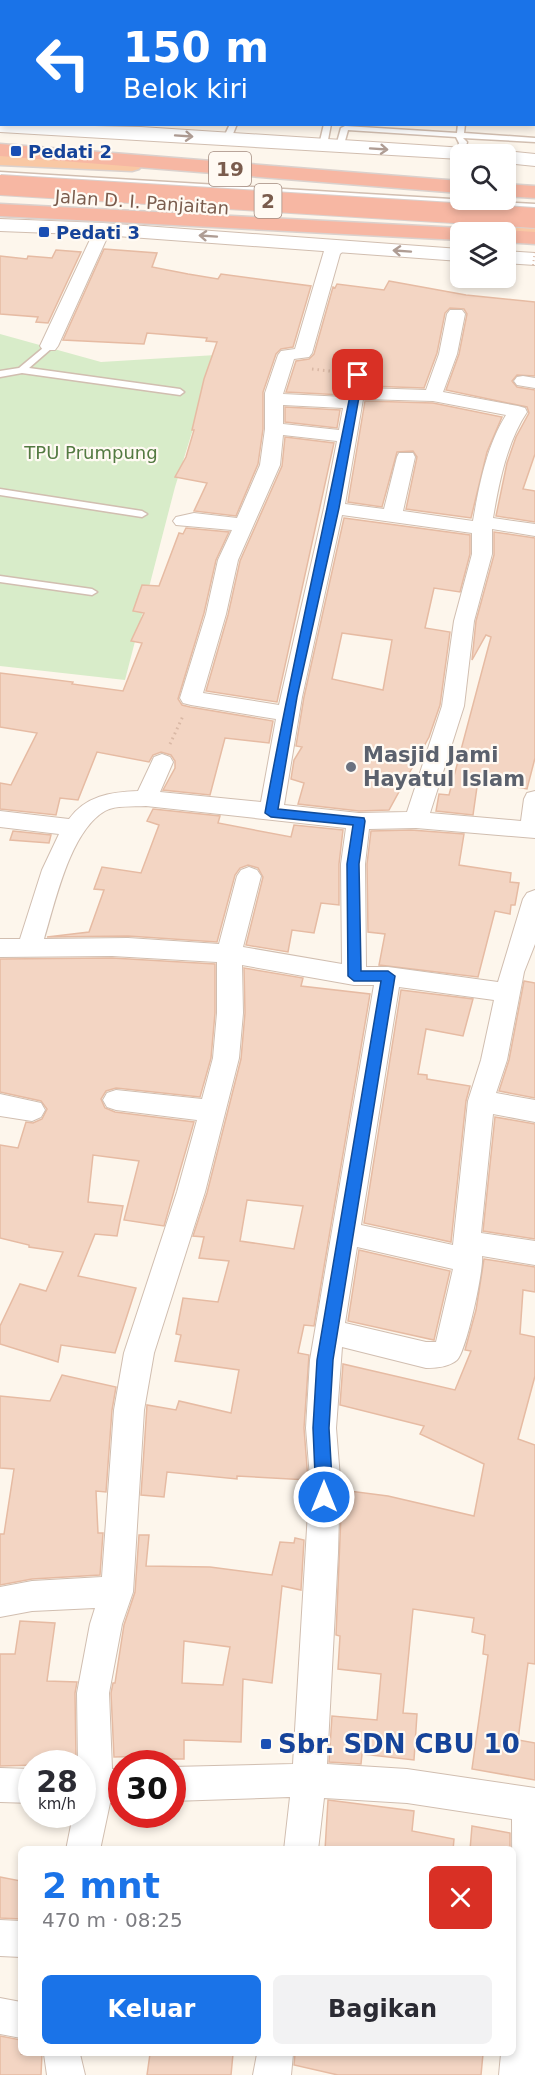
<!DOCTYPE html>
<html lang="id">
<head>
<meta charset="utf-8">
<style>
  :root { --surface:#fff; --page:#f2f2f3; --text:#2b2b33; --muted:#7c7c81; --accent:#1a73e8 }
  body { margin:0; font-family:"DejaVu Sans",sans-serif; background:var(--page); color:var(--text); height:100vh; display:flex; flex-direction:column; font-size:22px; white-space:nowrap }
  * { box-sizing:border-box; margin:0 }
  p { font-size:20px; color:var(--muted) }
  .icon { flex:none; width:33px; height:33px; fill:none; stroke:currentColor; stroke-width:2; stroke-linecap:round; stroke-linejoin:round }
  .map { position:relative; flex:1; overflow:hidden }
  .panel { position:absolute; left:18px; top:1846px; width:498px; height:210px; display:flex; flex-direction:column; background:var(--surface); border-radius:9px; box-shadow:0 3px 9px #0003 }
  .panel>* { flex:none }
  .hud { position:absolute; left:0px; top:0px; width:536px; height:126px; box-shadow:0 3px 9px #0003; background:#1a73e8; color:#fff; overflow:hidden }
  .buttons { position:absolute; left:450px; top:144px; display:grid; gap:12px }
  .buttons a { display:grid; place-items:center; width:66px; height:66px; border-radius:9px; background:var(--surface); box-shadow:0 3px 9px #0003; font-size:30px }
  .speed { position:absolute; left:18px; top:1750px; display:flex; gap:12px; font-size:30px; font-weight:700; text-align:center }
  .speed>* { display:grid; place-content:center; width:78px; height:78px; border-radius:50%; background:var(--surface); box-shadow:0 3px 9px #0003; line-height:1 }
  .speed small { font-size:15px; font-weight:400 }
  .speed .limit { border:9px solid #d22; background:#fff; color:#111 }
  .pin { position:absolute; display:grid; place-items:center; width:51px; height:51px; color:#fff; margin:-26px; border-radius:12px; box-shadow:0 3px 9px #0006 }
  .me { position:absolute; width:66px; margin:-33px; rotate:0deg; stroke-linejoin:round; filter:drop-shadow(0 0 4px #0008) }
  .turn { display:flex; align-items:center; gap:21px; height:126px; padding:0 24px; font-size:27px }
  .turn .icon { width:78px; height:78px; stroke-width:2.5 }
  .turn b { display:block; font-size:42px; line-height:51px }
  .round { display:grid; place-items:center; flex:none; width:63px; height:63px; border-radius:9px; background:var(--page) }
  .summary { display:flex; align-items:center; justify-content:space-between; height:102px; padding:0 24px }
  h1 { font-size:36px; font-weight:700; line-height:45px; color:var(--accent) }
  .cta { display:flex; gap:12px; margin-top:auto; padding:12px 24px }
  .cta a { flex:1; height:69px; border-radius:9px; background:var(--accent); color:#fff; font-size:24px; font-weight:700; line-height:69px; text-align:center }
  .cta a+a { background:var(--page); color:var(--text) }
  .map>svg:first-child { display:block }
  .green { fill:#d8ecc9 }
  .building { fill:#f3d5c3; stroke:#e6bba3; stroke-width:1.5; fill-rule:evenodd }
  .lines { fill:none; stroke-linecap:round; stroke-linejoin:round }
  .service-casing { stroke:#d1beb0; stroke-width:3 }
  .minor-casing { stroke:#d1beb0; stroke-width:2 }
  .tertiary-casing { stroke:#d1beb0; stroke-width:2 }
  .trunk-casing { stroke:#dad1cd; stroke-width:3 }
  .motorway-casing { stroke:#dad1cd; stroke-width:3 }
  .path { stroke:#d9b8a5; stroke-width:3; stroke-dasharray:1.5 4; stroke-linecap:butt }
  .service { fill:#fff; fill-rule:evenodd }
  .minor { fill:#fff; fill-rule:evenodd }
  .tertiary { fill:#fff; fill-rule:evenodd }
  .trunk { fill:#f9c8a4; fill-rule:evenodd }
  .motorway { fill:#f7b7a3; fill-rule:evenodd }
  .motorway-bridge-casing { stroke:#dad1cd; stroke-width:22; stroke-linecap:butt }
  .path-bridge { stroke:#d9b8a5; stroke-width:2; stroke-dasharray:1 3; stroke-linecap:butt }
  .motorway-bridge { stroke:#f7b7a3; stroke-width:20 }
  .oneway { stroke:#af9d94 }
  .route { fill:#1a73e8; stroke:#114b97; stroke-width:1.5 }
  .transit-dot { fill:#1a4fb4; stroke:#fffaf3; stroke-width:2 }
  .worship-dot { fill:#6b7280; stroke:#fffaf3; stroke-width:2 }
  .labels { text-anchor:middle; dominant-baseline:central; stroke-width:4.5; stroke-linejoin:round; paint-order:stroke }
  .far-transit-label { font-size:18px; font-weight:bold; fill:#164399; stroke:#fffaf3; text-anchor:start }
  .far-street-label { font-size:18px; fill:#7a5c4d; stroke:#fffaf3 }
  .far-park-label { font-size:18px; fill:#537a41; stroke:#fffaf3 }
  .shield { fill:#fffaf3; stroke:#a28b7f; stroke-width:1.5 }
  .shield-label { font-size:20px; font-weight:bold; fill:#7a5c4d }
  .worship-label { font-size:21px; font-weight:bold; fill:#5b616d; stroke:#fffaf3; text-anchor:start }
  .near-transit-label { font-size:26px; font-weight:bold; fill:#164399; stroke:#fffaf3; text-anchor:start }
</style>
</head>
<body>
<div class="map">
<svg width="535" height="2075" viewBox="0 0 535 2075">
  <rect width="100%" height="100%" fill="#fdf6ec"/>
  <path class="green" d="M0,334L101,362L216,355L175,487L125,680L0,666Z"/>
  <path class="building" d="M104,249L157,253L152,267L188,274L218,279L221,274L311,286L293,347L281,349L276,354L263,392V429L258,464L236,516L194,511L207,483L175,477L186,457L194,430H192L204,379L217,342L206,341L207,338L147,333L144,344L63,340Z
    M56,250L81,252L48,323L36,322L38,317L0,314V256L27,259L28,256L52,258Z
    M389,281L466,295L535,302V376L517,375L512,381L517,387L535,390V454L523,489L535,491V522L496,516L507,463L516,437L529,413L527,407L446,390L459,354L467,314L464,309L450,308L445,313L437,353L424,388L368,386L369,375L366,370L352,369L343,395L286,392L296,361L309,359L314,354L333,287L335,288L337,284L384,290Z
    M365,401L433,403L502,417L487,452L471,518L406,509L417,457L413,451L397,452L382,507L348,502Z
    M285,407L340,410L337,428L285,422Z
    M285,437L334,443L277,702L206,691L228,615L240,561L282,466Z
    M344,518L470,535V554L460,592L434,588L425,628L450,632L440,705L429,737L389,810L359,811L298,804L304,783L291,779L294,760L302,747L296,746L304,697ZM342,633L392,640L383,690L332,679Z
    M186,528L229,532L216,560L204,613L178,699L182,705L190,707L273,721L269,743L225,738L210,795L163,790L175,768V761L171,755L161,752L153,755L149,762L97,752L78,800L60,798L56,815L0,809V783L11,785L37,733L0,727V673L73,682L72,684L123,691L142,643L131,641L144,613L133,611L142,585L159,586L179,533L183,534Z
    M494,532L535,538V758L527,789L478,780L473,815L436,811L439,794L449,795L491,637L486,635L472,660L476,621L494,555Z
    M153,809L220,816L218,823L291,837L294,825L343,830L339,864V905L321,903L314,933L292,930L288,952L246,945L263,877L258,868L248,865L240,868L235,875L217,942L128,936L47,937L89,932L104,890L94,889L102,867L141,873L159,825L147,821Z
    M411,830L464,834L459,865L511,873L510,882L519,883L515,905H511L510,914L495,911L478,977L379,965L385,934L368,932L367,864L371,831Z
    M13,831L51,835L49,843L10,840Z
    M112,958L215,964V1013L211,1058L200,1097L116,1088L106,1091L101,1099L105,1108L115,1112L194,1122L164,1226L124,1220L139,1161L93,1155L88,1202L123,1206L117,1236L95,1234L78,1276L136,1288L115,1353L61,1345L58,1362L0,1344V1326L20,1284L46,1291L63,1252L29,1247V1245L0,1238V1145L18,1148L26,1122L33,1123L42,1119L47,1109L41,1101L0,1092V959Z
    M244,968L303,978L301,986L370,994L314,1326L304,1325L298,1353L309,1355L304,1428L308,1480L237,1476V1479L167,1472L164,1497L141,1495L147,1405L176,1410L179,1401L231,1413L239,1370L175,1361L181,1335L176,1334L183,1298L218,1302L229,1261L199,1258L204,1237L193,1236L207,1193L241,1059L245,1013ZM247,1200L303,1206L294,1249L240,1241Z
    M524,981L535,983V1098L499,1091L509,1060Z
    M401,990L473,999L463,1036L426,1029L418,1074L427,1075V1079L470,1086L466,1101L451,1242L364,1223Z
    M495,1117L535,1124V1239L483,1231Z
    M359,1250L450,1271L434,1340L348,1321Z
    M484,1259L535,1267V1292L523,1290L520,1334L535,1337V1376L518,1439L535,1445V1664L528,1663L518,1740L535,1743V1780L472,1769L488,1655L483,1654L485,1635L472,1632L474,1618L413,1609L403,1713L417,1714L414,1760L362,1754L361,1764L329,1762L332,1716L377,1720L381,1674L338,1669L340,1636L336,1635L342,1490L388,1496L474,1516L484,1464L420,1434L424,1426L340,1405L343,1364L455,1390L471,1351L465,1350L476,1310Z
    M62,1375L116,1387L112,1410L106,1492L96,1491L98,1533H103L100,1575L32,1579L0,1585V1534H4L14,1469L0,1468V1396L50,1401Z
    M139,1535H149L146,1566L210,1567L272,1575L280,1542L294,1543L295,1538L304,1540L301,1590L282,1586L272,1683L243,1679L241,1742L184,1740V1759H152L153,1756L114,1757L111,1693L113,1683H115L124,1625L135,1592ZM184,1641L230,1647L223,1685L182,1683Z
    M20,1621L55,1623L47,1681L77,1682L75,1693L76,1758H73V1764L0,1766V1654H15Z
    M328,1800L414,1811L412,1831L454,1839L453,1850H325Z
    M472,1826L510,1833V1850H470Z
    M0,1877L21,1881V1919L0,1918Z
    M0,2036L21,2040V2054H42L41,2075H0Z
    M150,2054H233L231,2075H147Z
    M295,2054H483L481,2075H338L294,2065Z"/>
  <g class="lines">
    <defs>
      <path id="service" d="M230,124H237L230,141H224L223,139Z
        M324,124H331L327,145L323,147L319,145Z
        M458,124H465L464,133L535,138V142L463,138L467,142L465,150L456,156L452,154L458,149L459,143L456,137L348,130L343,148L336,146L341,128L345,126L457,133Z
        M0,172L535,204V208L0,176Z
        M49,343L52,344V348L29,368L180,389L184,392L180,395L22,373L0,377V371L19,368Z
        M0,489L142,511L147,514L142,517L0,495Z
        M0,576L92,589L97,592L92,595L0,582Z"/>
      <path id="minor" d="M186,0H200V2H186Z
        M359,0H373L358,2Z
        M490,0H504V2H490Z
        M103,224L111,229L58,346L55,350H43L40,346L95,229Z
        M341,241L349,246L340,254L312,353L309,357L294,359L283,394L345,397L352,371H364L367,375L365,388L426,390L439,354L447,314L450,310H462L465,314L457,354L443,392L518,406L525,408L527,412C507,442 499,482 493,518L535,524V536L492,529V554L474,621L464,706L430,813L521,821L524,799L527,793L535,791V838L416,828L369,829L365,864L366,967H388L498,982L523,899L527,893L535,890V944L524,972L507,1060L496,1093L535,1100V1122L493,1114L481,1233L535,1241V1265L482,1256C484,1269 466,1352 457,1360C449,1367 436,1368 426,1368L342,1347L336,1428L340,1478L338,1553L327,1764L407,1769L535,1788V2075H499L501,2054H513L512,1819L407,1803L324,1798L318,1850H284L290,1797L172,1801V1767L293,1764L310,1478L306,1428L310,1360L374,985H354L242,965L243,1013L239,1058L205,1192L154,1353L144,1410L133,1592L122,1624L109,1693L112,1769H122V1803H110L100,1850H66L73,1815H82V1764H78L77,1693L90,1624L95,1608L32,1611L0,1617V1587L32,1581L102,1577L114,1410L124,1353L177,1192L197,1120L116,1110L107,1107L103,1100L107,1093L116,1090L202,1099L213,1058L217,1013V962L112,956L0,957V939H20L42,870L59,834L0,827V811L69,819C86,796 110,792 138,791L154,757L162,754L170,757L173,762L160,792L261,802L276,719L191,705L183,703L180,698L206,614L218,560L232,530L176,525L173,521L176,517L194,513L237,518L260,465L265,429V393L278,355L281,351L295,349L324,251L326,247ZM363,399L433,401L506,415C487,445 479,486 473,521L403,511L415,457L413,453H399L397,457L384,509L345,504ZM283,405L343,408L339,430L283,424ZM283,435L337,441L324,508L279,705L203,693L226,614L238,560L280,465ZM342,515L472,533V554L454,621L442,706L407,812L359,813L284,805L302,697ZM146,806L346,828L341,864L342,964L243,947L261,876L257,870L249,867L241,870L237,876L219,944L128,938L44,939C55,903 70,831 105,811C116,805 133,807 146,806ZM399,987L494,1000L481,1060L468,1101L453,1245L361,1225ZM357,1247L453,1269L436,1342H426L345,1323Z
        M523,376L535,378V388L517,385L514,381L517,377Z
        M0,1094L41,1103L45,1110L41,1117L32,1121L0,1116Z
        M0,1768L32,1769V1803L0,1802Z
        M0,1920L21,1921V1957L0,1956Z
        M0,1998L21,2002V2038L0,2034Z
        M44,2054H80L85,2075H47Z
        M257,2054H293L291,2075H253Z"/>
      <path id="tertiary" d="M0,120L2,124L141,127L465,148L472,150L475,154H460V159L0,132Z
        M506,151L535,154V166L506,163V154H498Z
        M0,219L103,223L460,249V261L103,235L0,231Z
        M506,251L535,253V265L506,263Z"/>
      <path id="trunk" d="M0,153L132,159L139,161L142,165L139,169L132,171L0,165Z
        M483,219L535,222V234L476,229L472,225L476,221Z"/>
      <path id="motorway" d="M0,144L460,181V193L0,156Z
        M506,184L535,186V198L506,196Z
        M0,204L460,228L470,232H460V240L0,216Z
        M506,230L535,232V244L506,242V232H498Z"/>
    </defs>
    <use href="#service" class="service-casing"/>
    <use href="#minor" class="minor-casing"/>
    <use href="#tertiary" class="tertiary-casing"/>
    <use href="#trunk" class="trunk-casing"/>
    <use href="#motorway" class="motorway-casing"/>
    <path class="path" d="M312,369L338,372
      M170,744L183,716"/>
    <use href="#service" class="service"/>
    <use href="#minor" class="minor"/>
    <use href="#tertiary" class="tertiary"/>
    <use href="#trunk" class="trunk"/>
    <use href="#motorway" class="motorway"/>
    <defs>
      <path id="motorway-bridge" d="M0,185L535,218"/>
    </defs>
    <use href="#motorway-bridge" class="motorway-bridge-casing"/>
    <path class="path-bridge" d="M533,265L535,250"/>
    <use href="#motorway-bridge" class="motorway-bridge"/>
  </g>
  <defs><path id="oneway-shaft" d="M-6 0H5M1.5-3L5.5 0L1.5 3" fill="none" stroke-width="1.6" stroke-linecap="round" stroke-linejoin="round" transform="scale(1.5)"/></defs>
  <g class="oneway">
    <use href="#oneway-shaft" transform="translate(184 136) rotate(4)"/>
    <use href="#oneway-shaft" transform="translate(379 149) rotate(4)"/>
    <use href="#oneway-shaft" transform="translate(208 236) rotate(-176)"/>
    <use href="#oneway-shaft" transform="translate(402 251) rotate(-176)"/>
  </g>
  <path class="route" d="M358,372L363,375L339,508L297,697L278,809L364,818L365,821L359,864L361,971H388L395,976L333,1360L329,1428L333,1497L330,1502L324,1504L318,1502L316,1497L313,1428L317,1360L381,981H354L348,976L347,864L353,825L271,817L265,813C291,666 326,522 354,375Z"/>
  <g class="transit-dot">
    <rect x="10" y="145" width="12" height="12" rx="3"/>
    <rect x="38" y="226" width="12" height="12" rx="3"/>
    <rect x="260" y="1738" width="12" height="12" rx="3"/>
  </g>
  <circle class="worship-dot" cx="351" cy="767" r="6"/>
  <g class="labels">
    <g class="far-transit-label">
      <text x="28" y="151">Pedati 2</text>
      <text x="56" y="232">Pedati 3</text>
    </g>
    <g class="far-street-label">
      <text transform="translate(142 202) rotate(4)">Jalan D. I. Panjaitan</text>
    </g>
    <g class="far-park-label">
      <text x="91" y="452">TPU Prumpung</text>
    </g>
    <g class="shield">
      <rect x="209" y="152" width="42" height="34" rx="4.5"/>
      <rect x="254.5" y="184" width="27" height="34" rx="4.5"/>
    </g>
    <g class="shield-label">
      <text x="230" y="169">19</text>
      <text x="268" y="201">2</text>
    </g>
    <g class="worship-label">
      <text x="363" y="755">Masjid Jami<tspan x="363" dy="24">Hayatul Islam</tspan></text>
    </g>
    <g class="near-transit-label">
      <text x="278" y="1744">Sbr. SDN CBU 10</text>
    </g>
  </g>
</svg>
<div class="buttons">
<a><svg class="icon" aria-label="search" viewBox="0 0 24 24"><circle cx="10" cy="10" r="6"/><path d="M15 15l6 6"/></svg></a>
<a><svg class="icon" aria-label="layers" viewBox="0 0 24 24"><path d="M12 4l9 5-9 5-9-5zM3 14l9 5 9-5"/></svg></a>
</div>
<div class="speed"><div>28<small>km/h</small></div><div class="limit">30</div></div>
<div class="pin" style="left:358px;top:375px;background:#d93025"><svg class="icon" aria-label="arrive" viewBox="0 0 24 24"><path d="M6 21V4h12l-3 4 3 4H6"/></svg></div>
<svg class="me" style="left:324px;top:1497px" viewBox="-20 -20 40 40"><circle r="17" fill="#1a73e8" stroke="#fff" stroke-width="3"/><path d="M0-11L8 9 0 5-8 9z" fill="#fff"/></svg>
<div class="hud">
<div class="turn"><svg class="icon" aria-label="left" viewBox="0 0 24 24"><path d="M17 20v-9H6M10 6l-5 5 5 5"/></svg><div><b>150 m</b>Belok kiri</div></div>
</div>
<section class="panel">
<div class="summary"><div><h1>2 mnt</h1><p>470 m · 08:25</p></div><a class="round" style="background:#d93025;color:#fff"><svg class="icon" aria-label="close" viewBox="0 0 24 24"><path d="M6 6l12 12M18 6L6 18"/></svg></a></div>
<div class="cta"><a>Keluar</a><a>Bagikan</a></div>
</section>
</div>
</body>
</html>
